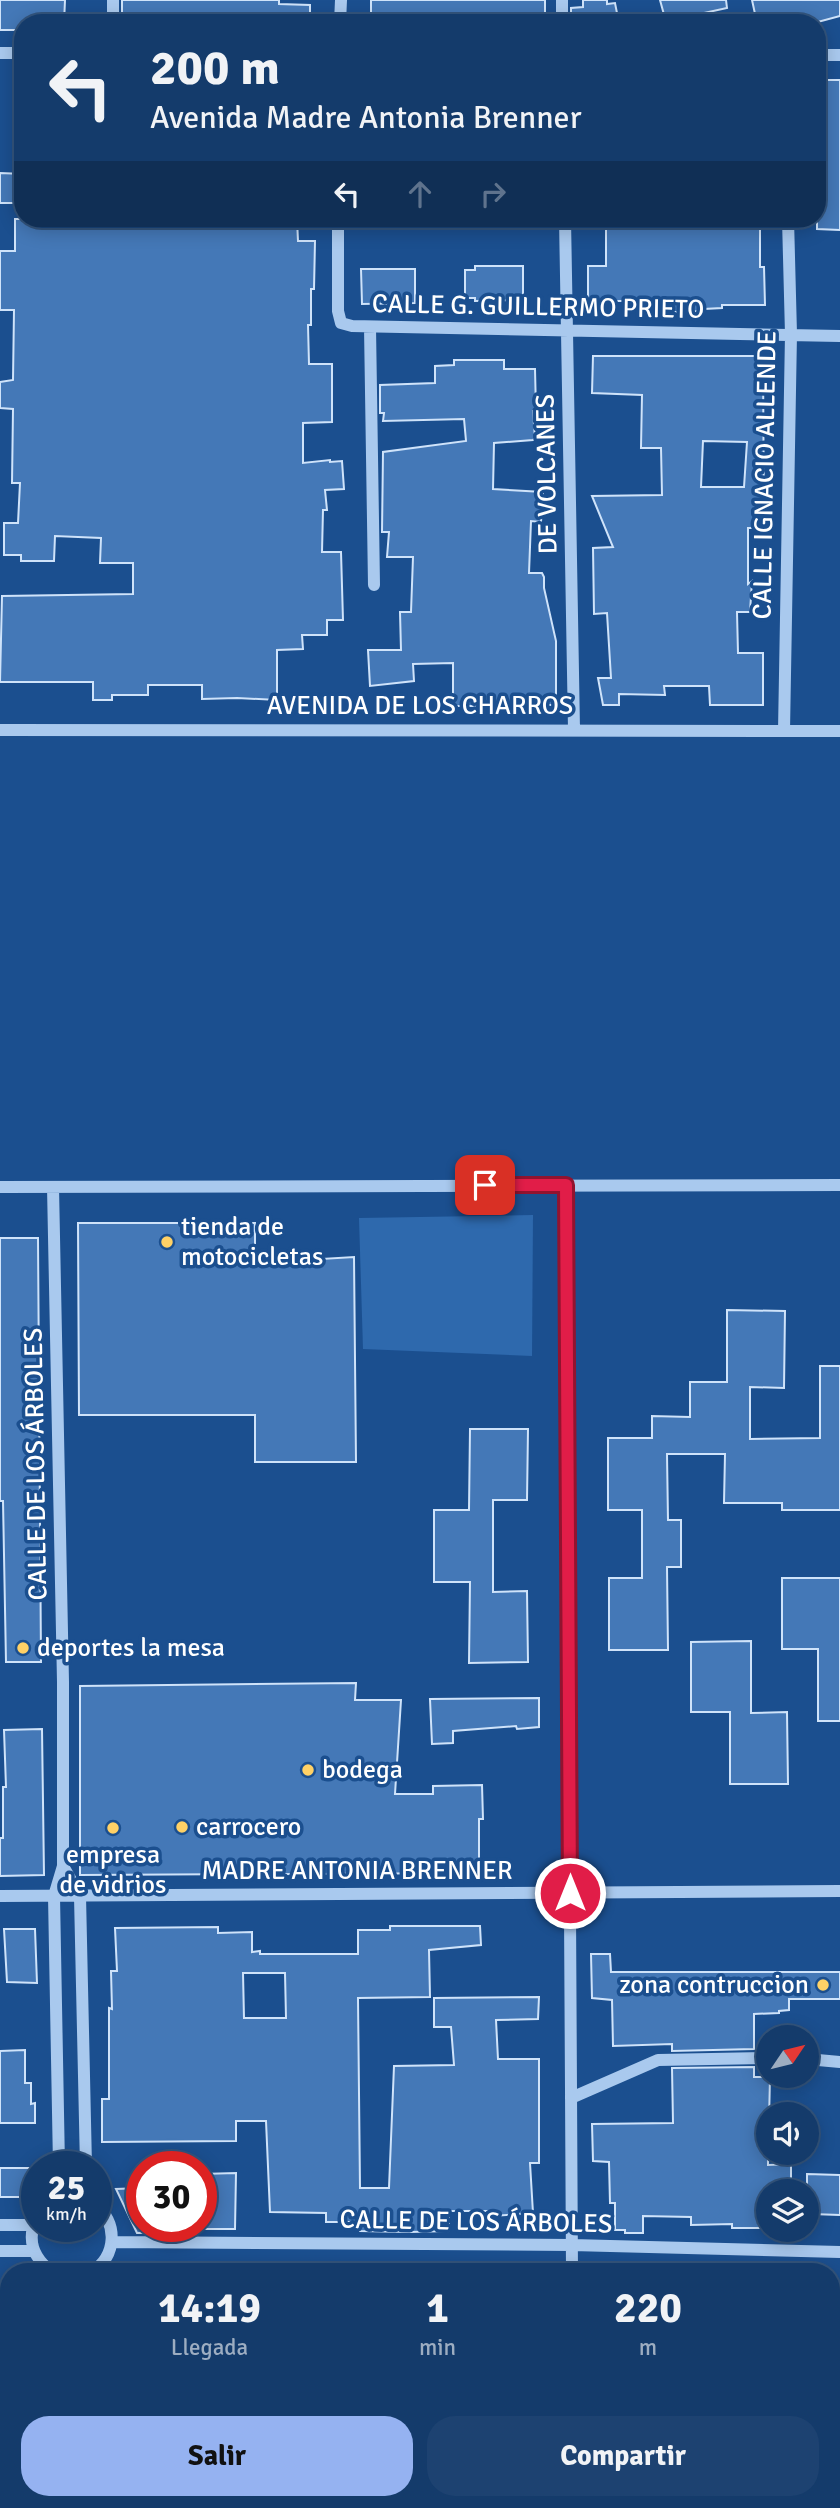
<!DOCTYPE html>
<html lang="es">
<head>
<meta charset="utf-8">
<style>
  :root { --surface:#143b6b; --page:#1d4271; --text:#f1f3f6; --muted:#9dadc1; --line:#33557e; --accent:#95b2f1 }
  body { margin:0; font-family:Signika,sans-serif; background:var(--page); color:var(--text); height:100vh; display:flex; flex-direction:column; font-size:26px; white-space:nowrap }
  * { box-sizing:border-box; margin:0 }
  p { font-size:23px; color:var(--muted) }
  .icon { flex:none; width:38px; height:38px; fill:none; stroke:currentColor; stroke-width:2; stroke-linecap:round; stroke-linejoin:round }
  .map { position:relative; flex:1; overflow:hidden }
  .drawer { position:absolute; left:0px; top:2263px; width:840px; height:247px; display:flex; flex-direction:column; background:var(--surface); border-radius:28px 28px 0 0; box-shadow:0 4px 18px #0003,0 0 0 2px var(--line) }
  .drawer>* { flex:none }
  .guide { position:absolute; left:14px; top:14px; width:812px; height:214px; border-radius:28px; box-shadow:0 4px 18px #0003,0 0 0 2px var(--line); background:#143b6b; color:var(--text); overflow:hidden }
  .needle { width:46px; rotate:55deg }
  .buttons { position:absolute; left:756px; top:2025px; display:grid; gap:14px }
  .buttons a { display:grid; place-items:center; width:63px; height:63px; border-radius:50%; background:var(--surface); box-shadow:0 4px 18px #0003,0 0 0 2px var(--line); font-size:35px }
  .speed { position:absolute; left:21px; top:2151px; display:flex; gap:14px; font-size:35px; font-weight:700; text-align:center }
  .speed>* { display:grid; place-content:center; width:91px; height:91px; border-radius:50%; background:var(--surface); box-shadow:0 4px 18px #0003,0 0 0 2px var(--line); line-height:1 }
  .speed small { font-size:18px; font-weight:400 }
  .speed .limit { border:10px solid #d22; background:#fff; color:#111 }
  .pin { position:absolute; display:grid; place-items:center; width:60px; height:60px; color:#fff; margin:-30px; border-radius:14px; box-shadow:0 4px 10px #0006 }
  .me { position:absolute; width:77px; margin:-38px; rotate:0deg; stroke-linejoin:round; filter:drop-shadow(0 0 5px #0008) }
  .turn { display:flex; align-items:center; gap:24px; height:147px; padding:0 21px; font-size:32px }
  .turn .icon { width:91px; height:91px; stroke-width:2.5 }
  .turn b { display:block; font-size:49px; line-height:60px }
  .lanes { display:flex; align-items:center; height:66px; padding:0 21px; background:#0003; justify-content:center; gap:35px; direction:ltr }
  .lanes .off { opacity:.35 }
  .eta { display:flex; justify-content:space-evenly; align-items:center; height:119px; text-align:center }
  .eta b { font-size:42px; font-weight:700; line-height:49px }
  .primary-button { display:flex; gap:14px; margin-top:auto; padding:14px 21px }
  .primary-button a { flex:1; height:80px; border-radius:28px; background:var(--accent); color:#111; font-size:28px; font-weight:700; line-height:80px; text-align:center }
  .primary-button a+a { background:var(--page); color:var(--text) }
  .map>svg:first-child { display:block }
  .green { fill:#2e69ad }
  .building { fill:#4478b7; stroke:#cfe3fa; stroke-width:2; fill-rule:evenodd }
  .lines { fill:none; stroke-linecap:round; stroke-linejoin:round }
  .minor { stroke:#a9c9ee; stroke-width:12 }
  .route-casing { stroke:#92132f; stroke-width:18 }
  .route { stroke:#e11d48; stroke-width:12 }
  .poi-dot { fill:#ffd166; stroke:#1b4f8f; stroke-width:2.5 }
  .labels { text-anchor:middle; dominant-baseline:central; stroke-width:7; stroke-linejoin:round; paint-order:stroke }
  .street-label { font-size:26px; fill:#fff; stroke:#1b4f8f }
  .poi-label { font-size:26px; fill:#fff; stroke:#1b4f8f; text-anchor:start }
</style>
</head>
<body>
<div class="map">
<svg width="840" height="2508" viewBox="0 0 840 2508">
  <rect width="100%" height="100%" fill="#1b4f8f"/>
  <path class="green" d="M533,1215L532,1356L363,1349L359,1218Z"/>
  <path class="building" d="M0,0H65L64,23H23V30H0Z
    M122,0H279V4L310,5V23H150V18H122Z
    M371,0H545V23H371Z
    M583,0H607V4L615,3L619,23H571V8L583,7Z
    M660,0H726L727,8L704,13L706,19L692,23H680L679,19L666,22Z
    M752,0H840V16L814,23H811L810,19L791,23H757Z
    M817,80H840V230L817,229V156H826L822,114H817Z
    M0,173L23,174V203H0Z
    M15,219H297L298,241H315L314,289H311V325H308L309,364H332V422L303,423V463L330,460V462L342,461L344,489L325,490L327,510H323L322,552H341L343,620H327V635H302L303,649L277,650V700L237,698L202,699V685H148V695H112V700H93V682H0L2,596L133,594V563H100L101,538L55,536L54,561H21V555H4V523H18L20,483H12L13,409L0,408V382L13,380L14,310H0V251H15Z
    M615,219H743V226L760,225V267H764L765,305H722V308L704,309V311L648,313V304H644V301H588V266H606V227H615Z
    M475,266H523V300L475,301V298H465V270H475Z
    M361,269H415V303L362,304Z
    M593,356H763L764,528H748V584L752,581L750,612H737L738,653H763V705H710L709,686H664L665,695L619,694V705H603L598,678H611L607,613L594,614L593,548L613,547L592,496L662,495L661,448H641L642,395L592,393ZM703,441L747,442L744,487H701Z
    M454,360H504V369H535L536,411H533L535,438L533,440L494,443L493,489L543,492L541,522L531,521L529,573H542L544,577V588L556,641V705L475,704V706H453V663L413,664L414,681L370,686L368,650H401L400,612H411L413,557H387L389,532H382L383,452L466,441L464,419L383,421L384,413H380V385L435,383V366L454,365Z
    M78,1223H255V1263L354,1257L356,1462H255V1415H79Z
    M0,1238H38L41,1662H6L3,1501H0Z
    M727,1310L785,1311L784,1388L750,1387V1439L820,1438V1366H840V1510H782V1503H724L725,1454H667L668,1520H681V1567H667L668,1650H609V1578H642V1510H608V1438H652V1416L690,1417V1382H727Z
    M470,1429H528L527,1500H493V1592L527,1591L528,1662L469,1663L470,1582H434V1510H469Z
    M782,1578H840V1721H818V1649H782Z
    M751,1641V1713L787,1712L788,1784H730V1712H691V1642Z
    M356,1683L355,1700H401L395,1794H433V1786L482,1785L483,1819H479V1873L80,1875V1686Z
    M539,1698V1727L517,1729L516,1726L453,1731V1743L432,1744L430,1699Z
    M42,1729L44,1875L0,1876V1838H3V1787H6L4,1730Z
    M390,1926H480L481,1945L429,1950L430,1997L358,1998L360,2188H389L394,2066L454,2065L451,2027H434V1998L539,1997L538,2019L496,2020L498,2059H539V2163H530L533,2213L493,2216V2211H449V2231L410,2232L360,2231V2222H326V2213L270,2212L266,2121H236V2141L102,2142V2099H109V2008L112,2009L111,1971H117L115,1928L218,1927V1933L252,1932V1952L260,1951V1954H358V1930H390ZM243,1973H285L286,2018H244Z
    M4,1929H35L37,1983L7,1982Z
    M591,1954H610L611,1972H840V1999H789V2010L779,2011V2013L754,2014V2049L672,2051V2044L613,2046L612,2000L592,1998Z
    M25,2050V2083H31V2104L35,2103V2123H0V2051Z
    M754,2067V2077H770L768,2165L791,2164V2191H768V2223H765L764,2228H732V2224L691,2225V2217L643,2216V2233H625V2230H615V2203H610L609,2162L593,2161L592,2124L673,2123L672,2068Z
    M0,2168H37V2191L28,2197H0Z
    M236,2173L235,2229H201V2174Z
    M807,2174L840,2175V2215L812,2214L813,2207H807Z
    M142,2188V2233H137L116,2189Z"/>
  <g class="lines">
    <path class="minor" d="M113,23V0
      M340,23L341,0
      M562,23V0
      M0,53H23
      M817,55H840
      M338,219V311L341,323L352,326L840,336
      M565,219L574,729
      M370,327L374,585
      M0,730L840,731
      M784,731L791,334L788,219
      M566,1185L572,2272
      M0,1187L840,1185
      M53,1187L63,1682V1866L54,1896L59,2166
      M63,1866L80,1896L86,2166
      M0,1896L840,1891
      M807,2059L840,2062
      M571,2098L658,2060L768,2058
      M37,2217C26,2239 33,2258 52,2272
      M0,2225H33
      M112,2242L572,2245L840,2252
      M0,2251H33
      M92,2272C117,2255 118,2224 96,2205
      M59,2508V2501
      M87,2508V2501
      M570,2508V2501"/>
  </g>
  <g class="lines">
    <defs>
      <path id="route" d="M485,1185H566L570,1893"/>
    </defs>
    <use href="#route" class="route-casing"/>
    <use href="#route" class="route"/>
  </g>
  <g class="poi-dot">
    <circle cx="167" cy="1242" r="7"/>
    <circle cx="23" cy="1648" r="7"/>
    <circle cx="308" cy="1770" r="7"/>
    <circle cx="182" cy="1827" r="7"/>
    <circle cx="113" cy="1828" r="7"/>
    <circle cx="823" cy="1985" r="7"/>
  </g>
  <g class="labels">
    <g class="street-label">
      <text transform="translate(538 307) rotate(1)">CALLE G. GUILLERMO PRIETO</text>
      <text transform="translate(547 474) rotate(-91)">DE VOLCANES</text>
      <text transform="translate(765 475) rotate(-89)">CALLE IGNACIO ALLENDE</text>
      <text x="420" y="706">AVENIDA DE LOS CHARROS</text>
      <text transform="translate(36 1464) rotate(-91)">CALLE DE LOS ÁRBOLES</text>
      <text x="357" y="1871">MADRE ANTONIA BRENNER</text>
      <text transform="translate(476 2222) rotate(1)">CALLE DE LOS ÁRBOLES</text>
    </g>
    <g class="poi-label">
      <text x="181" y="1227">tienda de<tspan x="181" dy="30">motocicletas</tspan></text>
      <text x="37" y="1648">deportes la mesa</text>
      <text x="322" y="1770">bodega</text>
      <text x="196" y="1827">carrocero</text>
      <text x="113" y="1855" text-anchor="middle">empresa<tspan x="113" dy="30">de vidrios</tspan></text>
      <text x="809" y="1985" text-anchor="end">zona contruccion</text>
    </g>
  </g>
</svg>
<div class="buttons">
<a><svg class="needle" viewBox="-14 -14 28 28"><path d="M0-13l5 13h-10z" fill="#e53935"/><path d="M0 13l5-13h-10z" fill="#9dadc1"/></svg></a>
<a><svg class="icon" aria-label="sound" viewBox="0 0 24 24"><path d="M4 9h4l5-4v14l-5-4H4zM17 9q2 3 0 6"/></svg></a>
<a><svg class="icon" aria-label="layers" viewBox="0 0 24 24"><path d="M12 4l9 5-9 5-9-5zM3 14l9 5 9-5"/></svg></a>
</div>
<div class="speed"><div>25<small>km/h</small></div><div class="limit">30</div></div>
<div class="pin" style="left:485px;top:1185px;background:#d93025"><svg class="icon" aria-label="arrive" viewBox="0 0 24 24"><path d="M6 21V4h12l-3 4 3 4H6"/></svg></div>
<svg class="me" style="left:570px;top:1893px" viewBox="-20 -20 40 40"><circle r="17" fill="#e11d48" stroke="#fff" stroke-width="3"/><path d="M0-11L8 9 0 5-8 9z" fill="#fff"/></svg>
<div class="guide">
<div class="turn"><svg class="icon" aria-label="left" viewBox="0 0 24 24"><path d="M17 20v-9H6M10 6l-5 5 5 5"/></svg><div><b>200 m</b>Avenida Madre Antonia Brenner</div></div>
<div class="lanes"><svg class="icon" aria-label="left" viewBox="0 0 24 24"><path d="M17 20v-9H6M10 6l-5 5 5 5"/></svg><svg class="icon off" aria-label="ahead" viewBox="0 0 24 24"><path d="M12 20V5M6 11l6-6 6 6"/></svg><svg class="icon off" aria-label="right" viewBox="0 0 24 24"><path d="M7 20v-9h11M14 6l5 5-5 5"/></svg></div>
</div>
<section class="drawer">
<div class="eta">
<div><b>14:19</b><p>Llegada</p></div>
<div><b>1</b><p>min</p></div>
<div><b>220</b><p>m</p></div>
</div>
<div class="primary-button"><a>Salir</a><a>Compartir</a></div>
</section>
</div>
</body>
</html>
